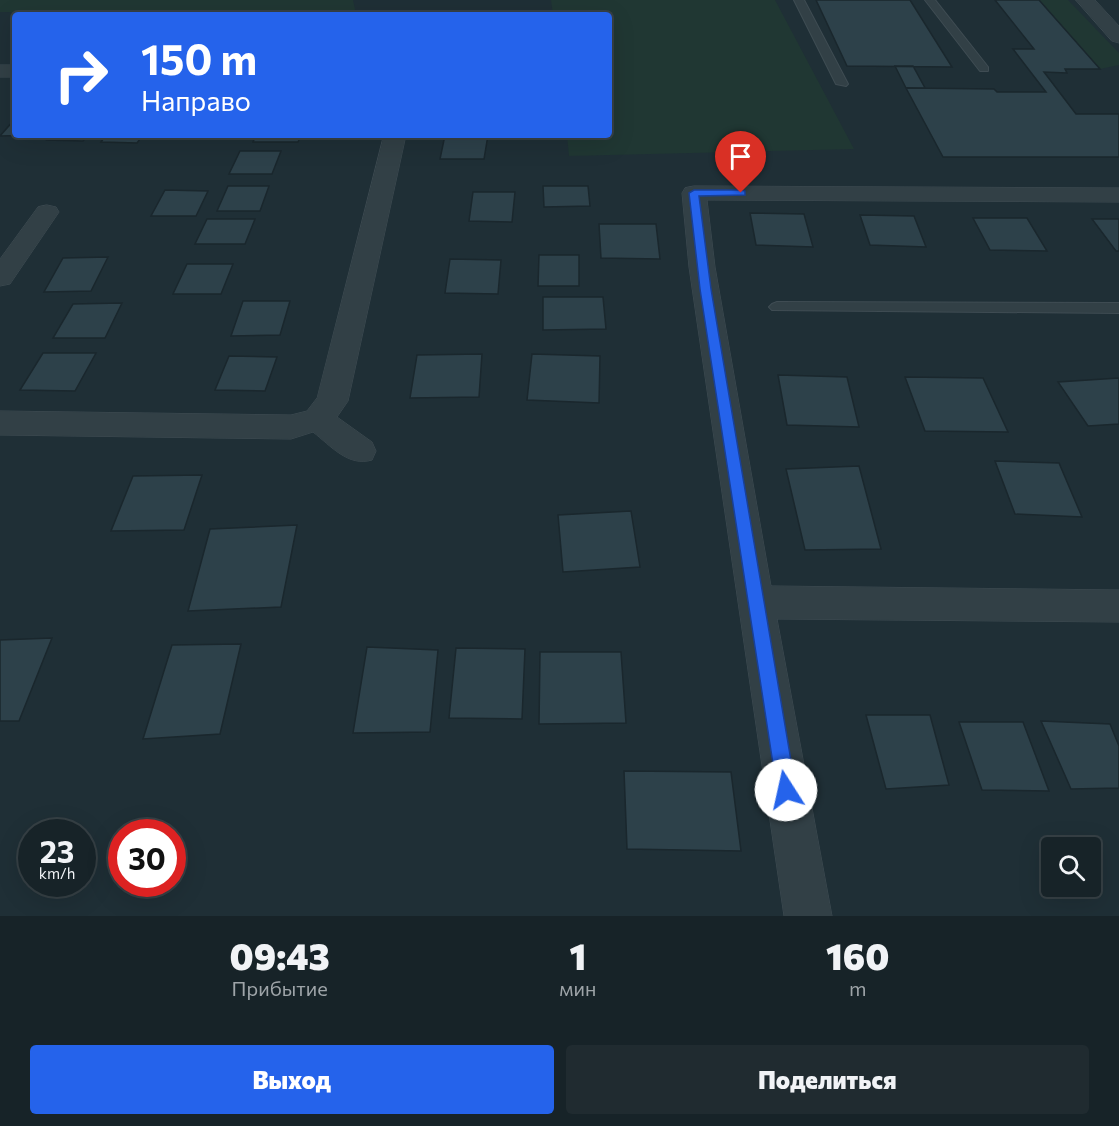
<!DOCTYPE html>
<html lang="ru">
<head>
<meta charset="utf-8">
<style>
  :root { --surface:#172328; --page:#202b30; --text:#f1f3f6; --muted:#9ea4a8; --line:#364045; --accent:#2563eb }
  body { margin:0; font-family:Commissioner,sans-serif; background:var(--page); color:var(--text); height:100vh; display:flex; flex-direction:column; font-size:22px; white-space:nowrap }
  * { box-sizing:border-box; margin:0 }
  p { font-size:20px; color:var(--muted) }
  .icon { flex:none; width:33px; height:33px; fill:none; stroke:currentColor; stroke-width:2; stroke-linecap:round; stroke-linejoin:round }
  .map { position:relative; height:916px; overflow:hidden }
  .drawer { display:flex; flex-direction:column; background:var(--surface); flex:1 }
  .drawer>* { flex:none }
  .guide { position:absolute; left:12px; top:12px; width:600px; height:126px; border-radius:6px; box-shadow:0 6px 24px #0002,0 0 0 2px var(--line); background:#2563eb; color:#fff; overflow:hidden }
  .tools { position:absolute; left:1041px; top:837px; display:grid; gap:12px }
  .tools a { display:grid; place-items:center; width:60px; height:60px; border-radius:6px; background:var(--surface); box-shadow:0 6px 24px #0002,0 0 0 2px var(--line); font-size:30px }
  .speed { position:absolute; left:18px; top:819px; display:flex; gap:12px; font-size:30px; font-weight:700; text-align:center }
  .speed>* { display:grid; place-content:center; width:78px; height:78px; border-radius:50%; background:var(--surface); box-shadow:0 6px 24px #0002,0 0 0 2px var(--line); line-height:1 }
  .speed small { font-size:15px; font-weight:400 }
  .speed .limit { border:9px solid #d22; background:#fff; color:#111 }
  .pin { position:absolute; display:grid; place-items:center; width:51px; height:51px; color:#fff; margin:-62px -26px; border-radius:50% 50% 50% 0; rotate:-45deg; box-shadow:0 0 6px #0007 }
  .pin .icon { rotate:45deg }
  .me { position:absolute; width:66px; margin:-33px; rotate:350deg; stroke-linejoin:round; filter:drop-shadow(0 0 4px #0008) }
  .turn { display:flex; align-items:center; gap:21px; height:126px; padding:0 30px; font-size:27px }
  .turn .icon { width:78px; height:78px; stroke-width:2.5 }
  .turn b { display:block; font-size:42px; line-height:51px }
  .eta { display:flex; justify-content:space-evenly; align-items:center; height:102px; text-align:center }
  .eta b { font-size:36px; font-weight:800; line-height:42px }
  .button { display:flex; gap:12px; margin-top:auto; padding:12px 30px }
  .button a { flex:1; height:69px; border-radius:6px; background:var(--accent); color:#fff; font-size:24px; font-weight:800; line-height:69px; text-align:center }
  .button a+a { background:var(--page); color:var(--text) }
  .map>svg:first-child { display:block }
  .green { fill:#203733 }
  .building { fill:#2d414a; stroke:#1a272d; stroke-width:1.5 }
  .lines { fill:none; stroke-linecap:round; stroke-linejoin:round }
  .service-casing { stroke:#3f4c53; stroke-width:2 }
  .minor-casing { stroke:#3f4c53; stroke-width:1 }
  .tertiary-casing { stroke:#3f4c53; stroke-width:1 }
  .service { fill:#324046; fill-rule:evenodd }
  .minor { fill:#324046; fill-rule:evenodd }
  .tertiary { fill:#324046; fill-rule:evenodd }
  .route { fill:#2563eb; stroke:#184099; stroke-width:1.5 }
</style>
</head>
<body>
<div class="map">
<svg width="1119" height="916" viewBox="0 0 1119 916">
  <rect width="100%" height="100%" fill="#1f2f36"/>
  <path class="green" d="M0,0H353L356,14L0,12Z
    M551,0H775L854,149L569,156L567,135H609V15H553Z
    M1039,0H1068L1119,53V65L1100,69Z"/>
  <path class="building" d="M816,0H910L952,67L847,66Z
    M995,0H1039L1100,69H1065L1067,73L1044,72L1076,114H1119V157H943L906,88L994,89L997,92H1046L1013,49H1034Z
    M895,66H913L925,88H906Z
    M15,119V135H37L0,136Z
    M51,135H88L83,141L47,140Z
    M106,135H143L137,143L101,142Z
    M256,135H301L298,142H253Z
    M445,135H488L484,159H440Z
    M240,151H281L272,174H229Z
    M228,186H269L260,211H217Z
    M543,186H588L590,206L544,207Z
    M165,190L208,191L196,216H151Z
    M473,192H515L512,222L469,221Z
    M750,213L804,214L813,247L756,245Z
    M860,215L914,216L926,247L870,245Z
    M973,218H1027L1047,251L990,250Z
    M207,219H255L245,244H195Z
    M1092,219H1119V251H1116Z
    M599,224H656L660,259L601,258Z
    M539,255H579V286H538Z
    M108,257L91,291L44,292L63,258Z
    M450,259L501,260L498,294L445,293Z
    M187,264H233L221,294H173Z
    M543,297H603L606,329L543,330Z
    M243,301H290L280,335L231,336Z
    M122,303L105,338H53L73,304Z
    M43,353H96L75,391L20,390Z
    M482,354L479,397L410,398L417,355Z
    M532,354L600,356L599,403L527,400Z
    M229,356L277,357L265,391L215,390Z
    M778,375L847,377L859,427L787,425Z
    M905,377L983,378L1008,432L925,431Z
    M1119,378V424L1088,426L1058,382Z
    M995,461L1059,463L1082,517L1015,514Z
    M859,466L881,549L805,550L786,469Z
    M202,475L184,530L111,531L133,476Z
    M631,511L640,567L563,572L558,515Z
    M297,525L281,607L188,611L210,529Z
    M52,638L19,721H0V640Z
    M241,644L220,734L143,739L172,645Z
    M367,647L438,650L430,732L353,733Z
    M456,648L525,649L522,719L449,718Z
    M540,652H621L626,723L539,724Z
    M866,715H930L949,785L886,789Z
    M1041,721L1110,724L1119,746V788L1071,789Z
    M959,722H1023L1049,791L982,790Z
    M624,771L731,772L741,851L627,849Z"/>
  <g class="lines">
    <defs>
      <path id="service" d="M794,0H804L848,84L846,86L836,84Z
        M925,0H935L988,67V71H980Z
        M777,302L1119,303V313L772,310L769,307L772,304Z"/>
      <path id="minor" d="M0,65H15V77H0Z
        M384,135H406L348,401L337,417L372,442L376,451L372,460C348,467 331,446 313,432L291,439L0,435V411L291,415L307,411L317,398Z
        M694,186L1119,188V202L707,200L715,267L771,586L1119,590V622L777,619L832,916H784L689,267L682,193L685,188Z
        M47,205L56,207L59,212L10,284L0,286V259L38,207Z"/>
      <path id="tertiary" d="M1076,0H1095L1119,26V43L1112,41Z"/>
    </defs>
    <use href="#service" class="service-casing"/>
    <use href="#minor" class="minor-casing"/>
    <use href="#tertiary" class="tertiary-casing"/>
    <use href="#service" class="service"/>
    <use href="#minor" class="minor"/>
    <use href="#tertiary" class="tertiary"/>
  </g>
  <path class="route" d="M741,190L745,191V195L699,196L711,289L796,790L793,797L786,799L780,797L777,790L700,289L689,193L694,190Z"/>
</svg>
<div class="tools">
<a><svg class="icon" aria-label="search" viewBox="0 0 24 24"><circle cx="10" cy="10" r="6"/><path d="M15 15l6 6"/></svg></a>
</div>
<div class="speed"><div>23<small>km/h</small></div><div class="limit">30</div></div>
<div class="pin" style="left:741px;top:193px;background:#d93025"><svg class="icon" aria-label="arrive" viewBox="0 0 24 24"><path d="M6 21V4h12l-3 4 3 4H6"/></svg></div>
<svg class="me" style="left:786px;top:790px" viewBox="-20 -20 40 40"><circle r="19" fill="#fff"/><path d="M0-13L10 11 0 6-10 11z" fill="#2563eb"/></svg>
<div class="guide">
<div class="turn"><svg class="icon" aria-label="right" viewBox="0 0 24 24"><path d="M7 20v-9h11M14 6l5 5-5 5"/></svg><div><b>150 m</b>Направо</div></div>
</div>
</div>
<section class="drawer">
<div class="eta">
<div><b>09:43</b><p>Прибытие</p></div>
<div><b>1</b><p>мин</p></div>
<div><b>160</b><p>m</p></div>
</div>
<div class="button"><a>Выход</a><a>Поделиться</a></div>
</section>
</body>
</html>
